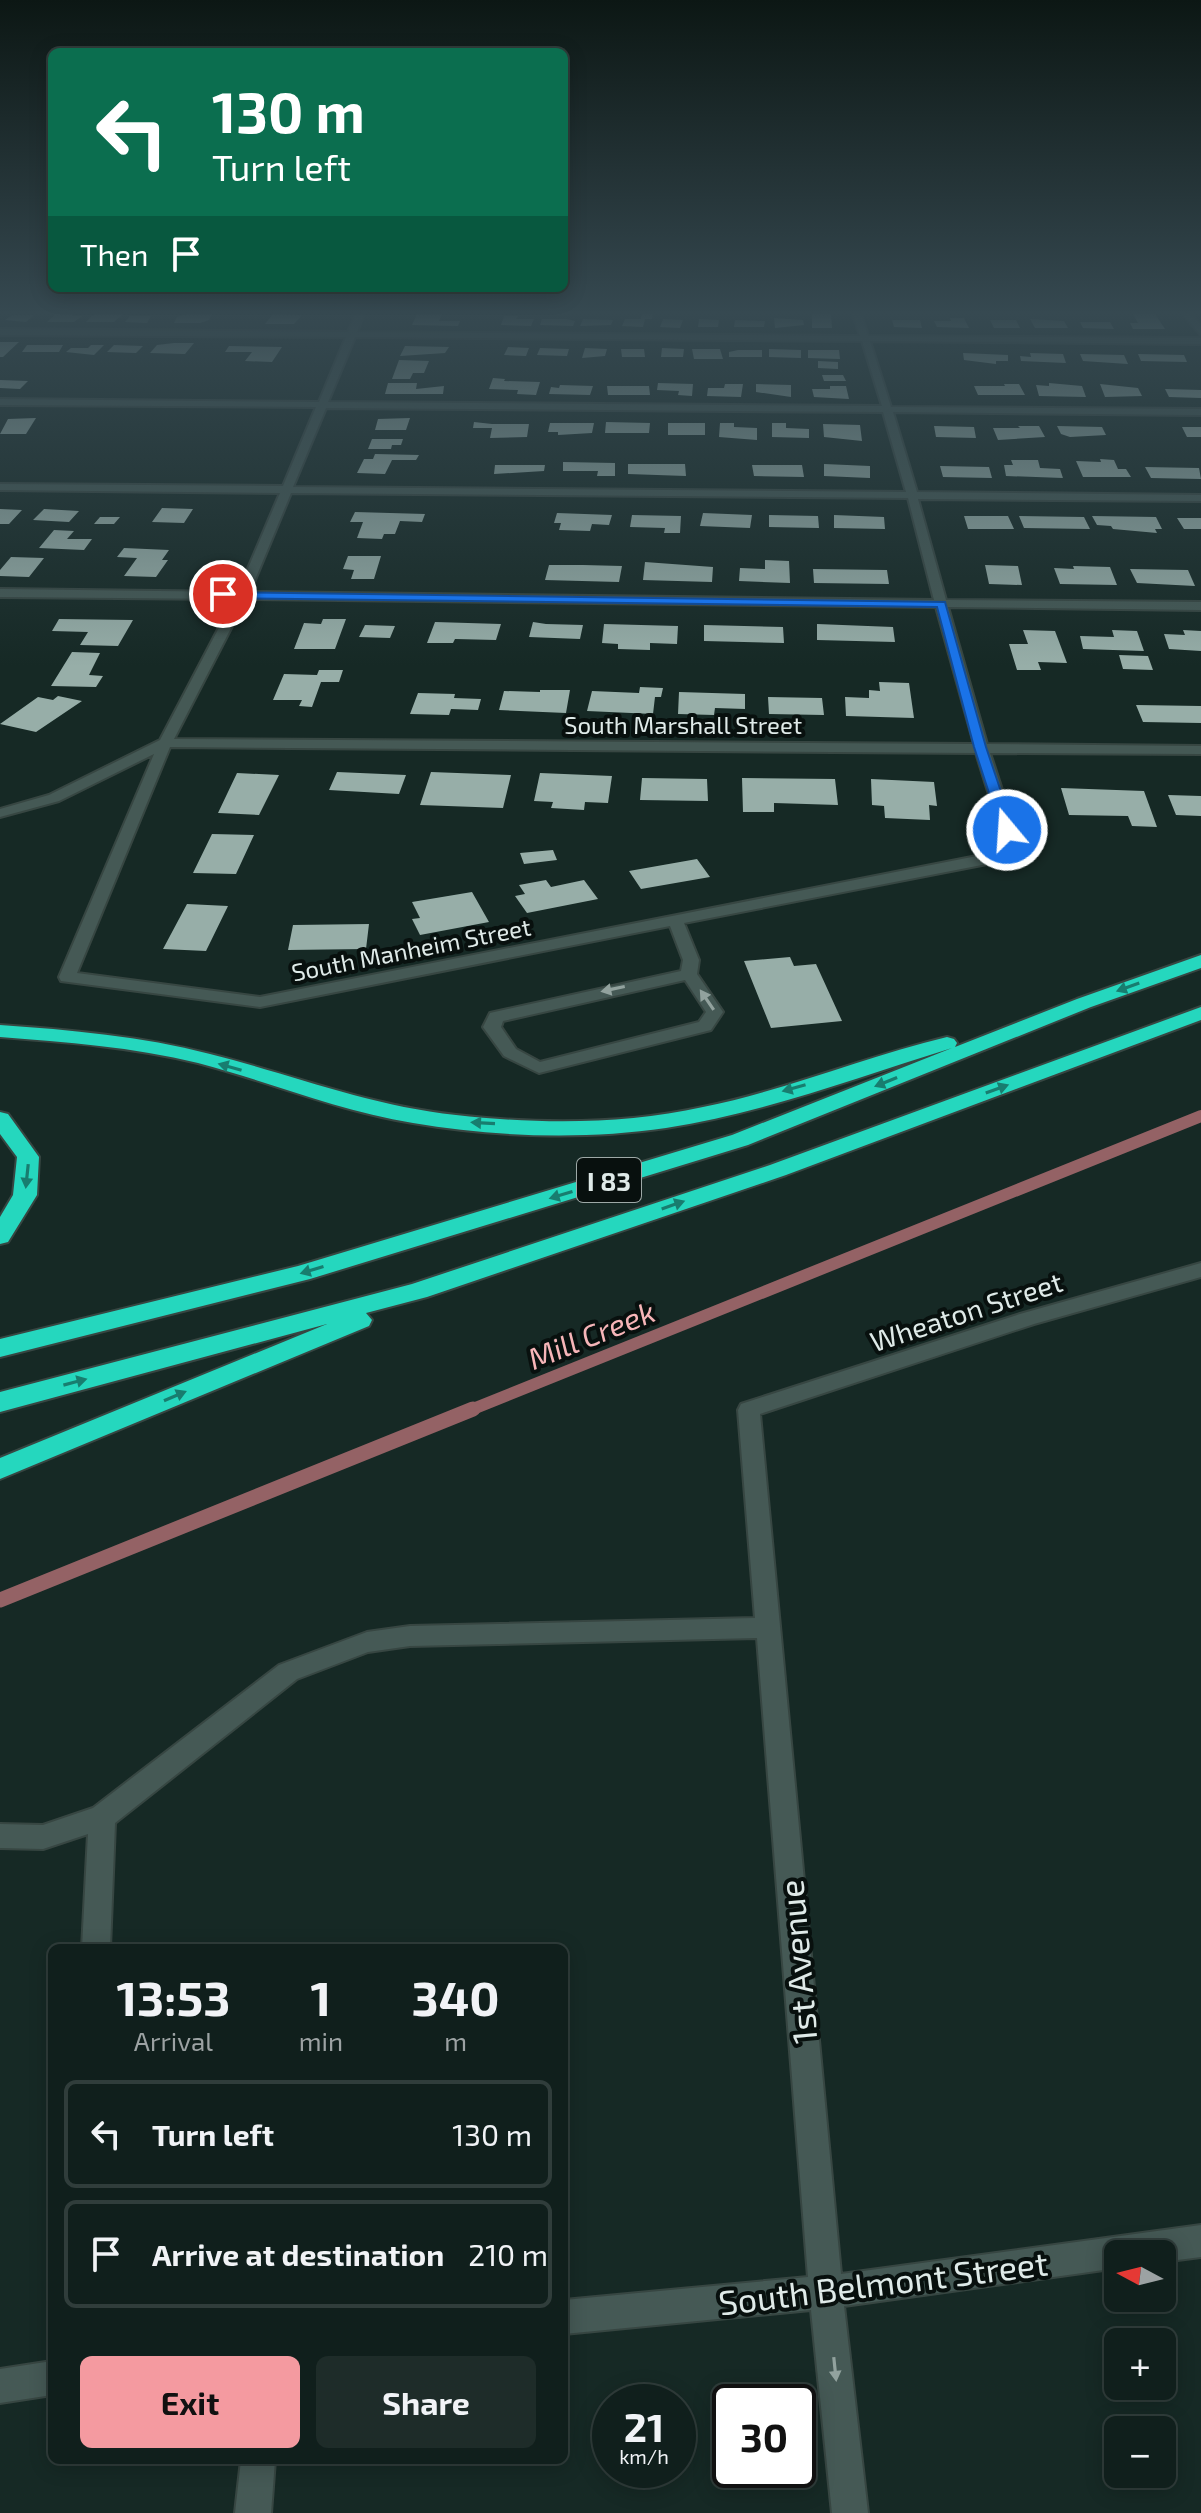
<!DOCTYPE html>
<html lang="en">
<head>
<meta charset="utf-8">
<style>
  :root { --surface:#101f1c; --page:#1e2c29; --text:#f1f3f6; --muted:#9ca2a3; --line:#303d3b; --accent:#f49aa0 }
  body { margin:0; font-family:"Exo 2",sans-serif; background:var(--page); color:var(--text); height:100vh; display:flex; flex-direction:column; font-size:30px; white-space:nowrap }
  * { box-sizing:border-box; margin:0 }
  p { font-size:26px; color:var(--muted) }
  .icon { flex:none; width:44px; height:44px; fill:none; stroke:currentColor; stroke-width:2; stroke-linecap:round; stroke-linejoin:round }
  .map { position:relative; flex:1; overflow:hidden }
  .drawer { position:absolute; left:48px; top:1944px; width:520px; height:520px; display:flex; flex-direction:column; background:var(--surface); border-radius:12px; box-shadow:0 4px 20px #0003,0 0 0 2px var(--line) }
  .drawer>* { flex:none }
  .guide { position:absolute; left:48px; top:48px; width:520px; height:244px; border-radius:12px; box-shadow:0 4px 20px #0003,0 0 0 2px var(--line); background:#0b6e4f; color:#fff; overflow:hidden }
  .needle { width:52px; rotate:277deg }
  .fabs { position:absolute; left:1104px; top:2240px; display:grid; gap:16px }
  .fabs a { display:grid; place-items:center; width:72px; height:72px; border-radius:12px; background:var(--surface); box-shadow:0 4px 20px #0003,0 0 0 2px var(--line); font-size:40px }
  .speed { position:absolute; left:592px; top:2384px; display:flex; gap:16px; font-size:40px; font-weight:700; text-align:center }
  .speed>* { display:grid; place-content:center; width:104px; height:104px; border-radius:50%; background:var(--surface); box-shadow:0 4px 20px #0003,0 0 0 2px var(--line); line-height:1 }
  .speed small { font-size:20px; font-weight:400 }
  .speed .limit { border:4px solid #111; border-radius:12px; background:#fff; color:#111 }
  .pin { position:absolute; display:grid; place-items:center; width:68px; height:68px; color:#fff; margin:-34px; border:4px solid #fff; border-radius:50%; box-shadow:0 2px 8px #0007 }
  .me { position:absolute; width:88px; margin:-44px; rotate:342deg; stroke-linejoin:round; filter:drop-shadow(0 0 6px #0008) }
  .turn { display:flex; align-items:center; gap:28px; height:168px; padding:0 32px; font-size:36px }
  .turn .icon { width:104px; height:104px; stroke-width:2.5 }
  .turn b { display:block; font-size:56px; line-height:68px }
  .then { display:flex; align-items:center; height:76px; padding:0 32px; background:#0003; gap:16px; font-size:30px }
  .eta { display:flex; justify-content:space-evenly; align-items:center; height:136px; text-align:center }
  .eta b { font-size:48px; font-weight:700; line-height:56px }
  .action { display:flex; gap:16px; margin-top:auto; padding:16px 32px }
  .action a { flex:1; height:92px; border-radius:12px; background:var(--accent); color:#111; font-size:32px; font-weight:700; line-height:92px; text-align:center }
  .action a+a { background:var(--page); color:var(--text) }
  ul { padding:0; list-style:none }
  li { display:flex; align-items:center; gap:24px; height:108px; margin:0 16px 12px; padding:0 16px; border:4px solid var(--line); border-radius:12px }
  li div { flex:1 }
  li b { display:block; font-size:30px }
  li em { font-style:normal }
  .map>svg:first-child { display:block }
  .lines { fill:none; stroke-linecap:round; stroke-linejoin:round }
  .stream-far1 { stroke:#946265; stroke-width:12 }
  .stream { stroke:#946265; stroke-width:15 }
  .building { fill:#97aea8 }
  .minor-casing { stroke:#374642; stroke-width:4 }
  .highway-casing { stroke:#374642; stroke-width:4 }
  .minor { fill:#455955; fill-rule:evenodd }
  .highway { fill:#25d7be; fill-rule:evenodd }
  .oneway { fill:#187d6f }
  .oneway2 { fill:#92a29e }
  .route { fill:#1a73e8; stroke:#114b97; stroke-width:2 }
  .labels { text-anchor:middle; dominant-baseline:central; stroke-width:8; stroke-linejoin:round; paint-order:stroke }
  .far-street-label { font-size:24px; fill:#dfeae8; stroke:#08100e }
  .shield { fill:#08100e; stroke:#9ea9a7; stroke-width:2 }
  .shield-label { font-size:26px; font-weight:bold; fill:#dfeae8 }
  .street-label { font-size:28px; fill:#dfeae8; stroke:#08100e }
  .water-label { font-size:30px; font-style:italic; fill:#f6b5b8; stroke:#08100e }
  .near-street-label { font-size:34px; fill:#dfeae8; stroke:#08100e }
</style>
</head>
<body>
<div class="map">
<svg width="1201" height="2513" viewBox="0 0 1201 2513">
  <rect width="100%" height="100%" fill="#162925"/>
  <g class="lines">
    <path class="stream-far1" d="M468,1411L1201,1116"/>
    <path class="stream" d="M0,1600L473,1409"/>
  </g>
  <path class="building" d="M56,314H74L72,316H82L74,322H47Z
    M94,314H123L114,322H86Z
    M187,314H212L209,320L200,323H174L177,317Z
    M273,314H278L302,315L294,324H265Z
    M417,314H442L439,321H460L458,326L412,325Z
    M642,314H653L652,319H645L643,327L622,326L625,319H641Z
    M812,314H831L832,328H812Z
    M1133,314H1155L1165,329H1133L1130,323H1138Z
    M12,315H34L26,322L5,320Z
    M130,316H151L147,323L125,322Z
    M504,316H518L516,319H534L531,326L501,325Z
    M774,318L803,320L804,325L775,328Z
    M950,318H964L969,328L937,327L934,321H951Z
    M542,319H566L575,321L573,326L540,325Z
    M583,319L613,320L611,325L580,326Z
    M663,319L683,320L680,328L660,327Z
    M699,319L719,320L718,327H698Z
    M1030,319L1064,321L1068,328H1035Z
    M735,320L765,321L764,327H734Z
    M892,320H920L922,328L894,327Z
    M990,320H1016L1020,328H994Z
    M1080,322H1110L1114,329L1083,328Z
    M0,342H19L3,357H0Z
    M174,343H194L185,354L150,353L157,345Z
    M27,345H63L59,352H22Z
    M91,345H104L94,355L66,352L71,348H88Z
    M114,345L143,346L136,353L107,352Z
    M229,346L282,347L272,362L245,361L252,352H225Z
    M405,346L449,347L445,353L400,356Z
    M508,347L529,348L526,356L504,355Z
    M540,348L569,349L567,356L537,355Z
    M585,348L607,349L605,356L582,358Z
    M662,348L684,349L683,357H661Z
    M621,349H644L645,357H622Z
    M692,349H720L723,359H694Z
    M769,349L801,350V358L769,357Z
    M738,350H762V357H729V352Z
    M808,350H839L840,359L808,358Z
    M963,353L1008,355V361H996V364L964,360Z
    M1030,353L1063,354L1066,363L1021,361L1020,356L1031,357Z
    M1080,354L1124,355L1128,364L1083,361Z
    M1138,354L1184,355L1187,362L1141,361Z
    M399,360L429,361L424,373H413L410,379H392Z
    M818,361L838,362V369L818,368Z
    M822,375H843L846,381H824Z
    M493,378L505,379L504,381L540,382L536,395L517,394L518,390L489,389Z
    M0,380L28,381L20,389L0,388Z
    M388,383H417L416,389L444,386L443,394H385Z
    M658,383L693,384L692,396L678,395L679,391L657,390Z
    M1049,383L1082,386L1086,397L1039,396L1036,385L1049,386Z
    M725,384H743L741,397L707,396L708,388H724Z
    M756,384L791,385V397L756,392Z
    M1004,384H1019L1025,395H978L974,386H1005Z
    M1100,384L1138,388L1142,396L1105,397Z
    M560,385L593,386L590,395L549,394L551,387L559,388Z
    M607,386H649L650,395H608Z
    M830,386H846L849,399L814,397L812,389H830Z
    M1165,389L1201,390V398L1169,397Z
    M36,418L26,434H0L8,419Z
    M410,418L406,430H375L378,419Z
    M474,422L492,424H529L527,437L490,438L492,428H473Z
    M606,422L650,423L649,433H605Z
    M550,423H594L592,433L558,435V432H548Z
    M668,423H705V435H668Z
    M720,423H734V427L757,428V440L719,437Z
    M772,423H786V428L809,429V438L772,437Z
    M823,424L860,425L862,441L824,437Z
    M934,426L974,427L976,438L936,437Z
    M1018,426H1039L1045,437L998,440L993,428H1020Z
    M1057,426L1102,427L1106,435L1070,437L1061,434Z
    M1182,427H1201V437H1187Z
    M372,439H403L401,445H392L391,449H368Z
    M375,454L419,455L416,460H392L385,474L357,473L364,459H373Z
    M1100,459L1114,460L1118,469H1126L1131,477H1083L1076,461L1101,462Z
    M1011,460H1038L1040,468L1060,469L1063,478L1006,476L1004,465H1013Z
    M563,462L615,463V476H597L598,471H563Z
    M628,464H685L686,476L628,474Z
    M824,464L870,466V478L824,476Z
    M495,465H545L544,471L494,474Z
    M752,465H802L804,477L754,476Z
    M940,466L989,467L992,478L943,477Z
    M1145,467L1199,468L1201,479L1151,478Z
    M162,508L193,509L184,523L152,522Z
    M0,509L22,510L9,524H0Z
    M44,509L79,511L69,522L33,520Z
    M355,512L425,514L422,522L400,521L395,534H384L382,539L357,538L363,522H350Z
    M557,513L612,515L609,525L592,524L590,531L559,530L561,523H554Z
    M703,513L752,515L750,528L700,526Z
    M632,515L681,516L680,533H664L665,528L630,527Z
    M769,515L818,516L819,528L769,527Z
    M834,515L884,517L885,529L834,528Z
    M964,516H1008L1014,529H968Z
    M1019,516L1084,517L1090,529L1024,528Z
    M1092,516L1156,517L1162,529H1155L1157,533L1113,529L1111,526L1097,525Z
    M100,517H120L114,524H94Z
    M1177,518H1201V529H1184Z
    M54,530L74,531L67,539H92L84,550L39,548Z
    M124,548L169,550L162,560H168L156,577L124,576L137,558L117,557Z
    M348,556H381L374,579H351L354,570L343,569Z
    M11,557L44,558L29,577L0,576V570Z
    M765,560L789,561L790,583L739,581L740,568L765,569Z
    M645,562L713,567L712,582L643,580Z
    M549,565H583L622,566L619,582L545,580Z
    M985,565L1018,566L1022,585L989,584Z
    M1073,566L1110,567L1117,585L1060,584L1054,568L1074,569Z
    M813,569L887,570L889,584L814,583Z
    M1130,569L1188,570L1195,586L1137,583Z
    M59,619L133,620L118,646L80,645L88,632L52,631Z
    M323,619H346L335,649H294L304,623L321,624Z
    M435,622L501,624L496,640L455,639L453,643H427Z
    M533,622L546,624L583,625L580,639L529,637Z
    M604,624L678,626L677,644L650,643V650L618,649V644L602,643Z
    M817,624L893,627L895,642L817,640Z
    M365,625L395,626L390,638L359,637Z
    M704,625L783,627L784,643L704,641Z
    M1023,630L1055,631L1067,663L1038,662L1041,670H1017L1009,644H1028Z
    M1112,630L1137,631L1144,651L1083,649L1080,636L1114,637Z
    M1183,630L1201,631V651L1169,649L1164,634L1185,635Z
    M72,652L100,653L89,675L103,676L96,687L51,686Z
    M1119,655L1148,656L1153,670L1123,669Z
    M319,670H343L339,682H321L312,707L299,706L302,700H273L284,674L317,675Z
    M879,682L909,683L914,718L846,716L845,697L869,698V690L880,691Z
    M640,687L663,688L661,697H655L653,714L587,711L592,691L639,693Z
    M540,690H570L566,713L499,710L504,691L540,692Z
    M679,692L745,694V709L715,708L714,715L678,714Z
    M418,693L455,694L454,698L481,699L478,710L451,709L449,715L410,714Z
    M58,696L82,701L36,732L0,724L38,697L53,700Z
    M768,697L822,698L824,715L769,714Z
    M1136,705L1201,706V723L1143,722Z
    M337,772L406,775L399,794L329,790Z
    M431,772L511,775L503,808L420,805Z
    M237,773L279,775L259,815L218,813Z
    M540,773L612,776L608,803L585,802L584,810L551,808L553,802L534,801Z
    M642,778L707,779L708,801L640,800Z
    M742,778L835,779L838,805L774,803V812H743Z
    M871,779L934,782L937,806L929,805L930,820L885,818L884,806L872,805Z
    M1061,788L1144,791L1157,827L1132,826L1128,816L1069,815Z
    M1168,795L1201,796V816L1176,815Z
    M212,834L254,835L236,874L193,873Z
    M553,850L557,860L524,864L520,853Z
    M697,859L710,877L641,889L629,871Z
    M546,880L551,887L584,880L598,899L527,913L515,896L525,894L519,885Z
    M472,892L489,922L420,935L412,919L420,918L412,902Z
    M187,904L228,906L206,951L163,949Z
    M369,924L366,949L288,950L293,925Z
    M790,957L794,966L816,964L842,1021L771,1028L744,961Z"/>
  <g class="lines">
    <defs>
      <path id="minor" d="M356,314H364L357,332L860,336L853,314H861L868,336L1201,338V344L870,341L891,407L1201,409V415L893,412L917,492L1201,495V501L918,499L946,600L1201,602V610L948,607L987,744L1201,746V754L990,753L1011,817V851L987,864L684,923L699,960L697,974L723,1012L711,1030L539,1073L504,1056L483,1027L490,1013L681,971L683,960L670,926L260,1007L61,981L59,977L154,754L59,801L0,817V809L49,795L160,740L234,599L0,597V589L238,592L280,493L0,490V484L283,486L316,407L0,405V399L319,402L346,337L0,335V329L348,332ZM355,337L862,341L882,406L328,402ZM326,408L883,412L906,492L293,487ZM291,493L908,498L934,600L250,592ZM246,599L936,607L974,744L174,739ZM170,747L976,753L996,817L999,846L982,855L260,997L77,973ZM685,980L706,1012L699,1022L540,1062L516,1049L501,1027L503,1021Z
        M1183,314H1191L1201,326V335Z
        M1201,1263V1277L1034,1324L760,1414L841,2274L1201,2225V2257L1162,2262V2254H1118V2268L844,2306L868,2513H832L811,2310L564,2334V2300L808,2277L757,1638L410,1646L368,1652L297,1679L115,1823L110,1948H82L88,1834L43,1849L0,1848V1824L43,1825L93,1808L279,1665L367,1632L410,1626L755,1618L738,1410L741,1404L1020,1314Z
        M52,2361V2395L0,2403V2369Z
        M241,2460H275L271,2513H235Z"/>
      <path id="highway" d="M1201,955V968L1091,1007L748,1145L310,1279L0,1357V1339L298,1266L732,1135L952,1048C858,1077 764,1113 666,1128C584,1140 495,1137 413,1123C339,1111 270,1082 198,1063C133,1047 66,1042 0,1037V1025C71,1030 141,1036 210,1054C293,1075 370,1106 456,1115C537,1124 622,1125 703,1107C786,1090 865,1057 947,1037L954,1039L957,1043L955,1047L1077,999Z
        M1201,1007V1020L786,1175L427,1297L366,1313L372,1320L369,1326L0,1479V1458L327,1324L0,1412V1392L412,1284L770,1165Z
        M0,1112L8,1114L39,1157L37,1195L8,1242L0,1244V1217L13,1195L17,1157L0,1134Z"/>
    </defs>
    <use href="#minor" class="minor-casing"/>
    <use href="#highway" class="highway-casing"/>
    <use href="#minor" class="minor"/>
    <use href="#highway" class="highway"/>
  </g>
  <defs><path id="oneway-solid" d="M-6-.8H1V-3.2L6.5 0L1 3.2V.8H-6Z" transform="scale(2)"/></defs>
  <g class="oneway">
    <use href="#oneway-solid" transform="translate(1128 987) rotate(160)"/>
    <use href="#oneway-solid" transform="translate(230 1067) rotate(-164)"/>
    <use href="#oneway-solid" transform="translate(886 1082) rotate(158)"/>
    <use href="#oneway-solid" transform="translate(794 1088) rotate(164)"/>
    <use href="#oneway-solid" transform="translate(997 1089) rotate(-20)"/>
    <use href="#oneway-solid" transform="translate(483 1123) rotate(-177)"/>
    <use href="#oneway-solid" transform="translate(27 1176) rotate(96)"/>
    <use href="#oneway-solid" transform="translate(561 1195) rotate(163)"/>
    <use href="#oneway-solid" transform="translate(673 1205) rotate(-19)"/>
    <use href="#oneway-solid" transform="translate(312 1270) rotate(163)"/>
    <use href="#oneway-solid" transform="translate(75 1382) rotate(-15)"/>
    <use href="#oneway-solid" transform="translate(175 1396) rotate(-23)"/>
  </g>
  <g class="oneway2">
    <use href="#oneway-solid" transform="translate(613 989) rotate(168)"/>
    <use href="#oneway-solid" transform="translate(707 1000) rotate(-124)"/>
    <use href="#oneway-solid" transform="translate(835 2369) rotate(84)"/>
  </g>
  <linearGradient id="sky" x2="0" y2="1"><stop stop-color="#0c1714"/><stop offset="0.47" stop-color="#364951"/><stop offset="1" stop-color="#364951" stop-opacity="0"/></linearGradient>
  <rect width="1201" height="666" fill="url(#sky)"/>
  <path class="route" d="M219,592L945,602L986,747L1014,830L1007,834L1001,830L974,747L937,607L223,598L218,594Z"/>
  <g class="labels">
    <g class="far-street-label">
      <text x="683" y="724">South Marshall Street</text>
      <text transform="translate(411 949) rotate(-11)">South Manheim Street</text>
    </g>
    <rect class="shield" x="577" y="1158" width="64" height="44" rx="6"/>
    <g class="shield-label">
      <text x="609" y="1180">I 83</text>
    </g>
    <g class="street-label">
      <text transform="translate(966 1311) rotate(-18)">Wheaton Street</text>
    </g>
    <g class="water-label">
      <text transform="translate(591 1334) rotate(-22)">Mill Creek</text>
    </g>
    <g class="near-street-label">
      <text transform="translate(797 1962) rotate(-95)">1st Avenue</text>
      <text transform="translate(883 2282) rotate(-7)">South Belmont Street</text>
    </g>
  </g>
</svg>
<div class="fabs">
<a><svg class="needle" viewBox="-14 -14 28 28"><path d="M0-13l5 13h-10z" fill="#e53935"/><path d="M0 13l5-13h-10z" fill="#9ca2a3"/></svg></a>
<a>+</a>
<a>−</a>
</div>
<div class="speed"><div>21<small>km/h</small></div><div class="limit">30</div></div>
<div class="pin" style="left:223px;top:594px;background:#d93025"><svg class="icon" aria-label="arrive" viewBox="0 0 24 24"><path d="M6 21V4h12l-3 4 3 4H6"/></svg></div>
<svg class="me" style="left:1007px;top:830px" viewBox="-20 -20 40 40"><circle r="17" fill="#1a73e8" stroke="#fff" stroke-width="3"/><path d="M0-11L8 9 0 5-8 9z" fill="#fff"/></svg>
<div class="guide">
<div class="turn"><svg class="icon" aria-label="left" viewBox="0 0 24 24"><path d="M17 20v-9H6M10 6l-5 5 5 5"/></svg><div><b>130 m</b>Turn left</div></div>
<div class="then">Then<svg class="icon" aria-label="arrive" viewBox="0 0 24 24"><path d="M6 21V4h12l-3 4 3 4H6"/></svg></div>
</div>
<section class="drawer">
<div class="eta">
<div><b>13:53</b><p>Arrival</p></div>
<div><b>1</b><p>min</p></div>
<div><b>340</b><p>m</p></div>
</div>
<ul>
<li><svg class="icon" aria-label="left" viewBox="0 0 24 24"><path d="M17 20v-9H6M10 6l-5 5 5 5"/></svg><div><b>Turn left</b></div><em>130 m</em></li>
<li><svg class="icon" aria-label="arrive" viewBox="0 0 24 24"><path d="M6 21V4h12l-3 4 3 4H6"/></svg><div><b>Arrive at destination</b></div><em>210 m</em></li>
</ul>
<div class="action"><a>Exit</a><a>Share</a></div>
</section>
</div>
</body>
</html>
